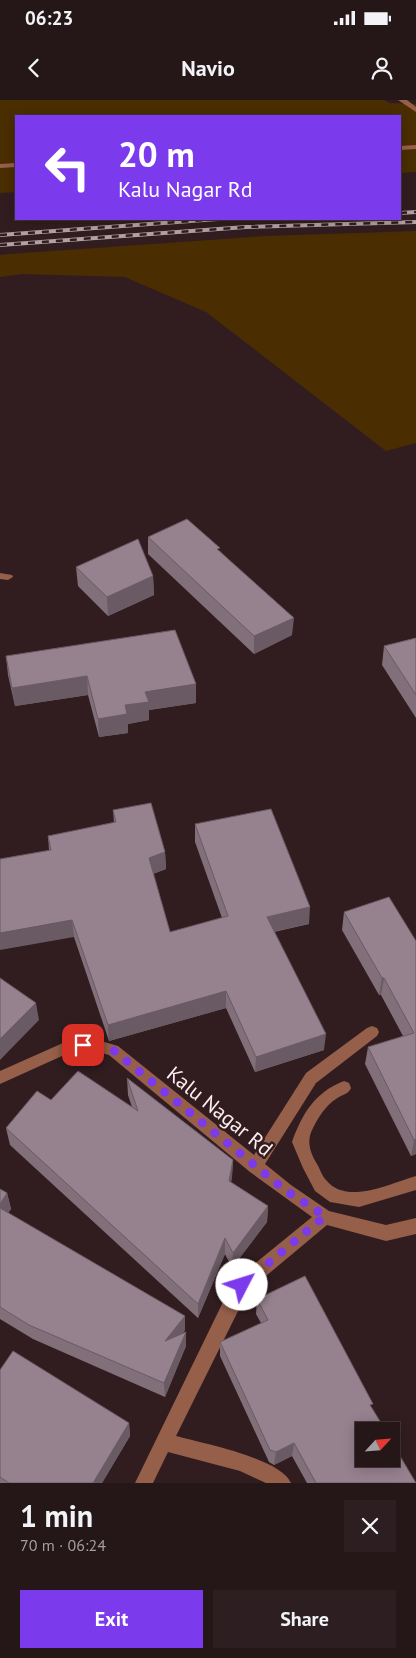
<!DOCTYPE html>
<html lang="en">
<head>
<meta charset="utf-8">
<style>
  :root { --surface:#251618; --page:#2d1f21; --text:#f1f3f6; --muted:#a39fa2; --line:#423537; --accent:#7c3aed }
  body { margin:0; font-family:"PT Sans",sans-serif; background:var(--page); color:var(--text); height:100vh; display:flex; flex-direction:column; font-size:19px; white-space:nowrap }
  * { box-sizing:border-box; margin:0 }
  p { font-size:16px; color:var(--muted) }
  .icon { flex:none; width:28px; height:28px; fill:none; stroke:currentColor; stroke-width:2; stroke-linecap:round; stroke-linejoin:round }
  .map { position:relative; height:1383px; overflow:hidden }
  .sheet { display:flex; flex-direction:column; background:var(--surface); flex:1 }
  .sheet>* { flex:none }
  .top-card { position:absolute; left:15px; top:15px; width:386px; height:105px; border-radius:0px; box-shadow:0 2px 12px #0003,0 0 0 1px var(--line); background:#7c3aed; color:#fff; overflow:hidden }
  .needle { width:32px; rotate:64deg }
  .fabs { position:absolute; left:355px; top:1322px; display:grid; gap:10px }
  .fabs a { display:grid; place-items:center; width:45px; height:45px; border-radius:0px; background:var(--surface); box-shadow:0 2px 12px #0003,0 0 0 1px var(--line); font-size:25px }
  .pin { position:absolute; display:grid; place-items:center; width:42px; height:42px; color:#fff; margin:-21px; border-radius:10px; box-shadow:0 2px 8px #0006 }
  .me { position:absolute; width:55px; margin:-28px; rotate:50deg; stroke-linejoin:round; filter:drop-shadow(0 0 4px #0008) }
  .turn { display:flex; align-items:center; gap:18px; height:105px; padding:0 20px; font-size:22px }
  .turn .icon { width:65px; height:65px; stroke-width:2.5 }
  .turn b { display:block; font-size:35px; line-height:42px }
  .round { display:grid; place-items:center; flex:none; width:52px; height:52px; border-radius:0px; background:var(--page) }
  .headline { display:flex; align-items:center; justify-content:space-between; height:85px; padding:0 20px }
  h1 { font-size:30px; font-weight:800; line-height:38px }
  .primary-button { display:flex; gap:10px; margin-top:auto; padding:10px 20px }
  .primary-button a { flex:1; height:58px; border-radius:0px; background:var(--accent); color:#fff; font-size:20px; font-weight:800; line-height:58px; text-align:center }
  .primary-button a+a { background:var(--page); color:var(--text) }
  .status { display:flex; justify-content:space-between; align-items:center; height:35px; padding:0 25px; background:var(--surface); direction:ltr }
  .status svg { height:14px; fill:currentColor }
  header { display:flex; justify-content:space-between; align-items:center; height:65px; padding:0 20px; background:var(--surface); font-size:22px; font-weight:800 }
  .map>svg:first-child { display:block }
  .green { fill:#4a2e01 }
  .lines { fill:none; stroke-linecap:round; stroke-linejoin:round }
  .minor { fill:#965f4a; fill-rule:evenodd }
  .rail-casing { stroke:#b2a1a3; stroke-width:4 }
  .rail { stroke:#311d20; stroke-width:2.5; stroke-dasharray:7; stroke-linecap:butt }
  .wall { fill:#816f7a }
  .shaded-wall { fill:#695a63 }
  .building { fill:#96818e; stroke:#695a63 }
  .route { stroke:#7c3aed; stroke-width:9; stroke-dasharray:0 16.2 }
  .labels { text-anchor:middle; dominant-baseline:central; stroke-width:5; stroke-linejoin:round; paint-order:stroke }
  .near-street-label { font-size:21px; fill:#fcedef; stroke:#311d20 }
</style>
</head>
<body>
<div class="status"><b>06:23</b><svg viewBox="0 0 49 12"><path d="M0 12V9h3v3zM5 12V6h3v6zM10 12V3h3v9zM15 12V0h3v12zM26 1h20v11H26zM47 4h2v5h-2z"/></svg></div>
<header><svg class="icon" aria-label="back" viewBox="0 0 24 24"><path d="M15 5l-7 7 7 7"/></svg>Navio<svg class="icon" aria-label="person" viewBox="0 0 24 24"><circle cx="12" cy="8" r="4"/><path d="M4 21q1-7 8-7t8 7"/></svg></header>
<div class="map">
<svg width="416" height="1383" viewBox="0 0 416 1383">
  <rect width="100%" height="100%" fill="#311d20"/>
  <path class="green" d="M0,0H384L389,3L416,4V72L400,73V16H16V92L0,93Z
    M416,131V343L386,351L206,212L125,177L22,174L0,177V155L10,154L266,136Z"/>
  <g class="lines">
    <path class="minor" d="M398,0H407L416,7V12Z
      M416,45V49L400,50V46Z
      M16,63V67L0,68V64Z
      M0,473L12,475L13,477L8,480L0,479Z
      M372,926L377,928L379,932L377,936L316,983L265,1064L291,1085L329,1111L386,1125L416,1118V1134L386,1141L327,1125L248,1191L176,1336C201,1343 281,1358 291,1383H266L240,1371L168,1352L153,1383H135L224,1200L236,1179L312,1117L250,1072L109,955L94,951H73L0,984V971L72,939H94L118,946L254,1055L306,973L367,928Z
      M344,981L349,983L351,988C348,995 342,994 336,999C326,1005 318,1018 313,1028C306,1041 310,1052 317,1064C320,1069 322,1076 326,1080C347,1106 391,1083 416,1076V1090L359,1107L330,1102L315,1091L303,1068L292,1042C302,1014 315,992 344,981Z"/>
    <defs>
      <path id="rail" d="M400,113L416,112
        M0,135L218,119
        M0,145L246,127L416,122"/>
    </defs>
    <use href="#rail" class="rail-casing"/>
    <use href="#rail" class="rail"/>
  </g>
  <path class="wall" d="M148,437L220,451L292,535L254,554L148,454Z
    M76,467L153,476L154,495L108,516L78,486Z
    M416,538V618L382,565L384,546Z
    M6,556L196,603L149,610V620L128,624V633L99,637L88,595L15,606L8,575Z
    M113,710L165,752L166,769L153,774L170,832L222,818L195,742V724L309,824L274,832L324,950L255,972L226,908L109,941L74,837L49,750L48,736L114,723Z
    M344,812L416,841V1054L411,1056L365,964L368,947L403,936L381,895H379L342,830Z
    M127,978L233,1060L232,1076L231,1082L268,1106L267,1122L232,1168L225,1154L198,1218L10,1045L6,1028L51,1000L132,1007L128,995Z
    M0,1089L7,1093L11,1109L8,1113L185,1216V1230L183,1233L186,1232V1246L165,1297L33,1239L0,1219Z
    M257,1199L372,1308L416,1383H307L292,1356L274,1365L269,1362L220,1256V1242L261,1223L256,1214Z
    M0,1270L129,1323L130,1336L102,1383H0Z"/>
  <path class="shaded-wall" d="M153,476L154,495L108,516L107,497Z
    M294,518L292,535L254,554V536Z
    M87,576L88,595L15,606L12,588Z
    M196,584V603L149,610V620L128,624V633L99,637L98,619L125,605L145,592Z
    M165,752L166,769L150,775L149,758Z
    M310,807L309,824L266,833L267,817Z
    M72,820L74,837L0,850V833Z
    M382,878H384L381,895H379Z
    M226,891V908L109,941L108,925Z
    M36,903L39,920L0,960V939Z
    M326,934L324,950L255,972L256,957Z
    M416,1039V1054L411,1056L414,1040Z
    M233,1060L232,1076L229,1097V1081Z
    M7,1093L11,1109L1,1123L0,1117V1104Z
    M268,1106L267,1122L232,1168L233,1153Z
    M225,1138V1154L198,1218V1204Z
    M185,1216V1230L166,1256L165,1241Z
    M186,1232V1246L165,1297L164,1283Z
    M129,1323L130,1336L102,1383H93Z
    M294,1343L292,1356L274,1365L276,1352Z"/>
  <path class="building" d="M187,419L220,448L217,449L294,518L254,536L148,437Z
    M138,439L153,476L107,497L76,467Z
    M175,530L196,584L145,592L149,602L125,605L127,614L98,619L87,576L12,588L6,556Z
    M416,538V595L384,546Z
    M151,703L165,752L149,758L170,832L228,816L195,724L271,709L310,807L267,817L326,934L256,957L226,891L108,925L72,820L0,833V759L51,750L48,736L116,722L113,710Z
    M389,797L416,841V1039L414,1040L368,947L414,933L384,878H382L344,812Z
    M0,878L36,903L0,939Z
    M78,971L138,1011L127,978L233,1060L229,1081L268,1106L233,1153L225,1138L198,1204L6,1028L37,991L51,1000Z
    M0,1089L7,1093L0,1104Z
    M0,1108L185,1216L165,1241L186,1232L164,1283L29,1225L0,1207Z
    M305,1176L373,1304L370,1305L386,1331H364V1359H391V1341L416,1383H316L294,1343L276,1352L270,1350L220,1242L268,1220L257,1199Z
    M13,1251L129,1323L93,1383H9L0,1377V1270Z"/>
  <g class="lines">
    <path class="route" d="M83,945H94L113,950L285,1090L325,1116L242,1185"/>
  </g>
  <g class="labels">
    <g class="near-street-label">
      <text transform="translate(220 1011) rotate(39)">Kalu Nagar Rd</text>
    </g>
  </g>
</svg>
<div class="fabs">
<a><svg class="needle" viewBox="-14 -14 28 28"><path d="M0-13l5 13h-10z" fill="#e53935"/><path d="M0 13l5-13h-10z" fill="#a39fa2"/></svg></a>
</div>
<div class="pin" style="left:83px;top:945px;background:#d93025"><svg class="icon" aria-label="arrive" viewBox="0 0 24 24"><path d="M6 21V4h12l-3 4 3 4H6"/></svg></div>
<svg class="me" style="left:242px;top:1185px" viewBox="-20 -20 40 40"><circle r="19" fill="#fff"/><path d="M0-13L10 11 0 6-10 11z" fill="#7c3aed"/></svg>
<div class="top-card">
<div class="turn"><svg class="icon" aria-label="left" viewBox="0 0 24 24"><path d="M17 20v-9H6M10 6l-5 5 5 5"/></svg><div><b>20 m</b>Kalu Nagar Rd</div></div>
</div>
</div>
<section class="sheet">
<div class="headline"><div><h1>1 min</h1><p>70 m · 06:24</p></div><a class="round"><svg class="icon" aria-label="close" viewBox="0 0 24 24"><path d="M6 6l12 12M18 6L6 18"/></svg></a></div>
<div class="primary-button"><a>Exit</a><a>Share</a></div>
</section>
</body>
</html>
